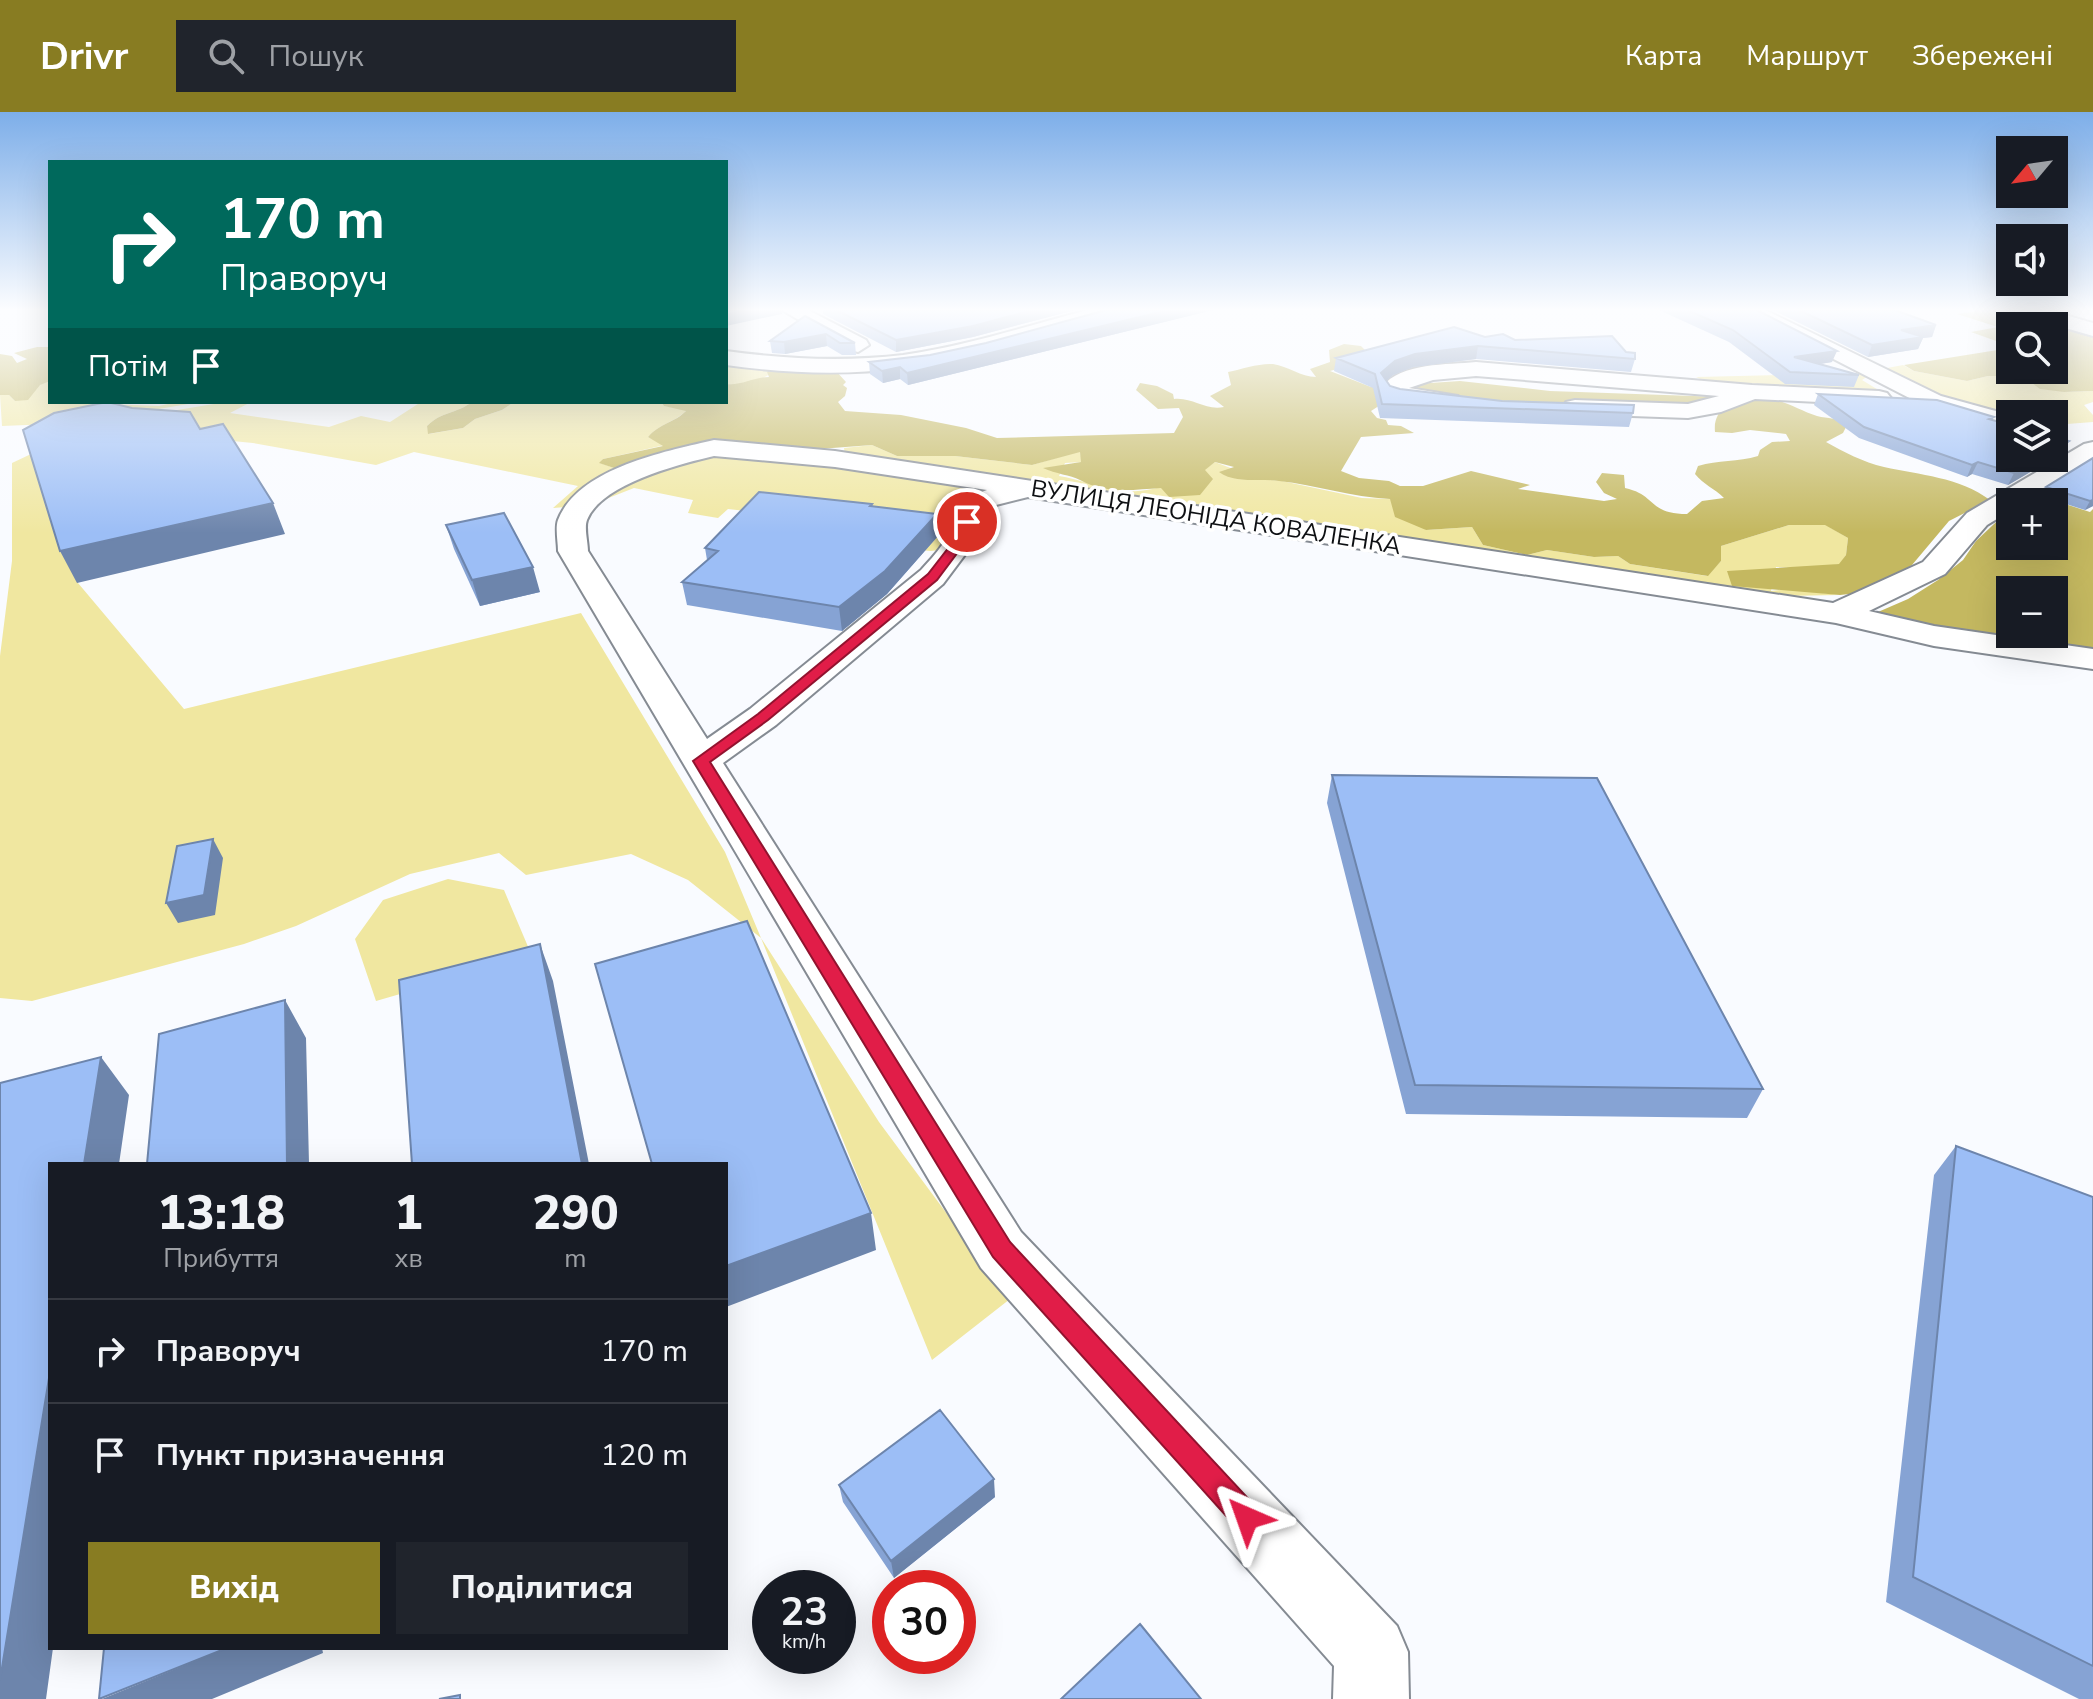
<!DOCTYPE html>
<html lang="uk">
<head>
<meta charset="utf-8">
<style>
  :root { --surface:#171b24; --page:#20242c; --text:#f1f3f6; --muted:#9ea1a6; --line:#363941; --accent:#887c22 }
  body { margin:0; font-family:"Nunito Sans",sans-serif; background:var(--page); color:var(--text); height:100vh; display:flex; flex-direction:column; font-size:30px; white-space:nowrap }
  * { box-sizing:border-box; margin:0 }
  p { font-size:26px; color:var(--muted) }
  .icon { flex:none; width:44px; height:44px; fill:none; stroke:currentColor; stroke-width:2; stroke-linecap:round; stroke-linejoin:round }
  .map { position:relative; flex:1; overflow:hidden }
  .drawer { position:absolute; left:48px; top:1050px; width:680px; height:488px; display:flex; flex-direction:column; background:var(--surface); border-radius:0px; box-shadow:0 8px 32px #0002 }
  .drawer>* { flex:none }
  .top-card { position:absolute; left:48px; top:48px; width:680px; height:244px; border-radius:0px; box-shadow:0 8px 32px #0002; background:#00695c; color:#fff; overflow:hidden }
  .needle { width:52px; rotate:241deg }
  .controls { position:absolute; left:1996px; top:24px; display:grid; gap:16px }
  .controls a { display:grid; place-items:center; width:72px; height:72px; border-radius:0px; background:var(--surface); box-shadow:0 8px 32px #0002; font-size:40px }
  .speed { position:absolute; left:752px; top:1458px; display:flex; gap:16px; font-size:40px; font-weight:700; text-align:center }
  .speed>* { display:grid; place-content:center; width:104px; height:104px; border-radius:50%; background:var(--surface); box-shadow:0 8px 32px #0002; line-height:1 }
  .speed small { font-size:20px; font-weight:400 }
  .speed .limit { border:12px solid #d22; background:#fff; color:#111 }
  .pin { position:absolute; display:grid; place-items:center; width:68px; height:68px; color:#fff; margin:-34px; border:4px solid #fff; border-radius:50%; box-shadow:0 2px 8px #0007 }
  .me { position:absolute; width:88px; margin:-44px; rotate:317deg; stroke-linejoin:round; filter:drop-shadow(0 0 6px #0008) }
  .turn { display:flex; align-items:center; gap:28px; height:168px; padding:0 40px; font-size:36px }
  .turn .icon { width:104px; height:104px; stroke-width:2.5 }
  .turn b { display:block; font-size:56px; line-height:68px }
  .then { display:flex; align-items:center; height:76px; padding:0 40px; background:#0003; gap:16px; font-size:30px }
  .eta { display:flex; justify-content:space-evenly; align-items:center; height:136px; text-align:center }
  .eta b { font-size:48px; font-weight:800; line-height:56px }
  .action { display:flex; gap:16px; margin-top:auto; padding:16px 40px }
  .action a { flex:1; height:92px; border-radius:0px; background:var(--accent); color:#fff; font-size:32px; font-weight:800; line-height:92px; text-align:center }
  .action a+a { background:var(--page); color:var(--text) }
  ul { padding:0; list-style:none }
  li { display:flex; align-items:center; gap:24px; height:104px; padding:0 40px; border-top:2px solid var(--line) }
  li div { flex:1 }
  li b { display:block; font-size:30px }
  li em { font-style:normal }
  header { display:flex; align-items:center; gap:48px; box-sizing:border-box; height:112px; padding:0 40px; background:var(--accent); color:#fff }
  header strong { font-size:38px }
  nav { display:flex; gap:44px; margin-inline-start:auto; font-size:28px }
  .search { width:560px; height:72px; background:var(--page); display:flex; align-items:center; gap:20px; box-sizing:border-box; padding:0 28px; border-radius:0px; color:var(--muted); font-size:30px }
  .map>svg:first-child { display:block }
  .green { fill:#f0e7a0 }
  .forest { fill:#c4b860; fill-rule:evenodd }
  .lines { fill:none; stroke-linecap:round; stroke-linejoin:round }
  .minor-casing { stroke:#858b93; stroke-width:4 }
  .minor { fill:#fff; fill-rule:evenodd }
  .wall { fill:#86a3d4 }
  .shaded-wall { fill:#6d85ac }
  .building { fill:#9cbef6; stroke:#6d85ac; stroke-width:2 }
  .route { fill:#e11d48; stroke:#92132f; stroke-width:2 }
  .labels { text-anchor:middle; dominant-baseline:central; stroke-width:7; stroke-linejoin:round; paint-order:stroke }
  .street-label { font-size:24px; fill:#0e1013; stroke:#fff }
</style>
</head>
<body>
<header>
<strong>Drivr</strong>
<div class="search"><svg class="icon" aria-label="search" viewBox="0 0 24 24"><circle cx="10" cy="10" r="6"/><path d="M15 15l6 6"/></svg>Пошук</div>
<nav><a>Карта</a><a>Маршрут</a><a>Збережені</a></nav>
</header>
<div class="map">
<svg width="2093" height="1587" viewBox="0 0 2093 1587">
  <rect width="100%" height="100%" fill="#f9fbff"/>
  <path class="green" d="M726,248L783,251C770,266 747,275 726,272Z
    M1903,253L1914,259L1967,269L1988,264H2024L2064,280L2093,279V290L2084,293L2093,303V310L2054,313V302H2010V307L1952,291L1882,257Z
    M1862,261L1868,264L1862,268L1885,282C1826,278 1767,270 1707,270L1696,265Z
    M46,269H50V290L159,294L177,290L188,292L76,311L2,314L0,283H9L15,289Z
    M226,290H251L230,301L329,315L361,304L390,310L421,290H472C456,302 442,299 427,314L429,322L463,316L475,307L502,298L514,290H661L664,294L687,298C674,311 660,311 648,325L665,333L603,347L600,351L617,357L566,395L553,396L578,374L414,340L376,353L253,331L120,318L78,471L184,597L581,501L725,740L761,826L879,1010L1010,1187L932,1248L761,826L688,768L631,742L526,763L499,741L410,762L296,814L244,832L32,889L0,886V544L12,449V351L48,334L153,302Z
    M872,333L897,344H955L1032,353L1080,339L1082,350L1065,351L1059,364C1078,367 1096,374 1114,378C1147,384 1189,369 1215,350L1259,367L1282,369L1362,386L1390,387L1426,418L1472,415L1483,433L1527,443L1547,438L1594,445L1618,444L1630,452L1707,464L1721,449V434L1789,413H1826L1848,426L1846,443L1840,452L1816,456L1776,455L1771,479L1787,477L1840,483L1782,484L1206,395L845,343L844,336Z
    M725,341L974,375L990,381L955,436L931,439L908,437L923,418L728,397L718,406L688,401L693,388L634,376L606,387C644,356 678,347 725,341Z
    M448,767L504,778L532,844L376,889L355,827L383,788Z"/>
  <path class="forest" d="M1983,198H2008L2093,223V279L2064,280L2040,277L2023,264H1988L1967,269L1914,259L1904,253L2010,236V258H2054V214H2010V234L1971,220L1998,215L1957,202Z
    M1344,232L1361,234L1366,239L1344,255L1330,259L1371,275L1460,269L1550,279L1722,285L1686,296L1388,288L1371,299L1377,306L1386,308L1388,313L1401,314L1414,321L1361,325L1341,359L1359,366L1389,369L1400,374H1423L1471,359L1530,373L1518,377L1604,389L1617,387L1604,381L1596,370L1602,361L1624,363L1625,376C1657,383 1648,402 1687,402L1702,389L1724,386C1714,376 1704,373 1695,362L1698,354C1718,348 1738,350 1758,344L1760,338L1772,330L1790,329L1786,322L1750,318L1732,321L1715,320C1712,291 1744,283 1769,287C1786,289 1801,299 1817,304C1828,307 1838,305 1847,313L1843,321L1826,330C1844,340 1863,350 1884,355C1920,363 1959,365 1990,388L1949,409L1912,453L1867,480L1840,483L1732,474L1727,459L1839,452L1846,443L1848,426L1825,413H1789L1721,434V449L1708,464L1630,452L1618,444L1594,445L1547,438L1527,443L1483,433L1472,415L1426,418L1395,405L1390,387C1351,385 1316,373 1279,369C1258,366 1236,372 1219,360L1234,355L1215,350L1205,358L1213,367L1200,383L1169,385L1161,376C1131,378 1106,382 1080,368C1070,363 1056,362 1043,356L1081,350L1080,340L1032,353L955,344H897L872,333L806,338L737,333L617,357L599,351L603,347L663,334L648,325C660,311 674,311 686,299L664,294L661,290H726V272C741,274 754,265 769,265L767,260L775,252L836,259L846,270L843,273L847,276L845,284L838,290L845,299L901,303L966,316L997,326L1174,321L1183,305L1179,296L1158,297L1136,278L1140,271L1157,274L1173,282L1174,287C1193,285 1205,299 1224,295L1210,284L1231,273L1228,260C1242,257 1259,251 1273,252C1288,254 1301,265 1316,265L1310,257L1330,250L1329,238Z
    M37,235H50V269L40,273L28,288L15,289L9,283H0V242L12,244L17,251L27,247L14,241Z
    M472,290H514L502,298L475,307L463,316L428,322L427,314C442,299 456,302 472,290Z
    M2073,364L2062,391L2090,400L2093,397V544L1883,505L1878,500L1908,487L1938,468L1963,448L1976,429L2010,397V434H2054V390H2023ZM2010,478H2054V522H2010Z"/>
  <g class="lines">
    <defs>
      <path id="minor" d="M782,198H808L866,228L869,233L858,240L850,238Z
        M1088,198H1124L1121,202C1049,221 977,246 902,256C843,264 785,261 726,253V239C785,247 844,250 903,243C966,234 1027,214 1088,198Z
        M1738,198H1765L1941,284L2010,303V318L1925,294Z
        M2014,198H2048L2093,211V224L2017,202Z
        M1476,250L1752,273L1879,279L1887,281L1891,286L1887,291L1879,293L1755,287L1721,300L1688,306L1575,302L1566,300L1563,295L1566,290L1575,288L1688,292L1719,284L1476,264L1433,268L1409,276L1458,284L1462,289L1458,294L1450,296L1390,286L1382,275C1401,250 1448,253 1476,250Z
        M714,328L835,339L1833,491L1923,450L1967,401L2084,332L2093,330V349L2025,390H2010V399L1987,413L1945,462L1869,499L1934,514L2093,537V557L1934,534L1836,511L1028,385L996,393L981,412L970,436L943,472L776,613L723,651L1021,1120L1397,1514L1408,1540L1409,1587H1333L1334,1554L981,1156L558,439C558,430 555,416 558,408C578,356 667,339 714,328ZM714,344L835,355L987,378C962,385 954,413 942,433C936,442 928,450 921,458L750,597L707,627L588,439C588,430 584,416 587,408C601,372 680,352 714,344Z"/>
    </defs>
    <use href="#minor" class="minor-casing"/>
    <use href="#minor" class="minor"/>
  </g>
  <path class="wall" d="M823,198H1075L973,225L896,240L823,202Z
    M1106,198H1213L908,273L900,267L883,271L870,262L869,250L930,243L986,231Z
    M1659,198H1757L1832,250L1820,252L1859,263L1854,275L1785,272L1729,230Z
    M1773,198H1895L1936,213L1932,225L1923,226L1918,237L1868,245Z
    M805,204L855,231L856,243H842L827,234L785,242L772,241L770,229Z
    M1485,225L1626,240L1635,247L1631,260L1476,247L1413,255L1393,263L1386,269L1390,274L1400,277L1502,289L1633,301L1629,315L1380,306L1373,276L1334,259L1336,246Z
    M1818,282L1994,305L1992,308L2069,329L2063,341L2008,373L1972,362L1967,365L1859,326L1814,293Z
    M2093,346V394L2085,398L2041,384L2046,375Z
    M872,392L873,395L937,402L938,424L887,482L842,519L687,493L682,470L707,448L705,436Z
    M446,413L540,480L480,494L454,437Z
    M1332,663L1763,977L1747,1006L1406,1002L1327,691Z
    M1956,1034L2093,1085V1587H2079L1886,1490L1934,1063Z
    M839,1373L995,1385L894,1466L843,1390Z"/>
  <path class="shaded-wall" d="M747,198H782V202L726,214V203Z
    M1033,198H1075L973,225L896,240V228Z
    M1169,198H1213L908,273L907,261Z
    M1936,213L1932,225L1923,226L1918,237L1868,245L1872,233L1901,218Z
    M826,222L827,234L785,242L784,230Z
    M1478,234L1476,247L1413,255L1393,263L1379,275L1381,261L1395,249L1415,242Z
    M1837,239L1832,250L1790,257L1794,245Z
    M900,255V267L883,271L882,259Z
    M2069,329L2063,341L2008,373L2014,361L2040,346H2054V338Z
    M1978,350L1972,362L1967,365L1972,353Z
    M2093,388V394L2085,398L2090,389Z
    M273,391L285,422L77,471L60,439Z
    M937,402L938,424L887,482L842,519L839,495Z
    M533,455L540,480L480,494L472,468Z
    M213,727L223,746L215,803L178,811L166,791Z
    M540,832L553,869L589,1052H582Z
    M285,888L306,926L309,1052H287Z
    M101,945L129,983L119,1052H84Z
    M871,1101L876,1138L726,1195V1154Z
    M50,1260V1536H53L46,1587H0V1568Z
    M994,1367L995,1385L894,1466L891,1449Z
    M227,1536H322L323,1541L212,1587H102Z"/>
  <path class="building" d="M726,198H747L726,203Z
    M836,198H1033L973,214L896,228Z
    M1106,198H1169L907,261L900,255L882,259L869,250L930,243L986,231Z
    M1687,198H1757L1837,239L1794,245L1859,263L1790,260L1733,218Z
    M1799,198H1895L1936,213L1901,218L1923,225L1872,233Z
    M805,204L855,231H840L826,222L784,230L770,229Z
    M1454,215L1485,225L1503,222L1515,228L1612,224L1626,240L1635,241V247L1478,234L1415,242L1395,249L1381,261L1390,274L1400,277L1502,289L1634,293L1633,301L1382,292L1375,262L1336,246Z
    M1818,282L1937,288L1994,305L1989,307L2010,313V346H2040L2014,361L1978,350L1972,353L1864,315Z
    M107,290L132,296L190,300L200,317L223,312L273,391L60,439L23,318L54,301Z
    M2054,325L2069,329L2054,338Z
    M2093,346V388L2090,389L2046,375Z
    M759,380L872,392L870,394L937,402L885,459L839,495L682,470L718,439L705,436Z
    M504,401L533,455L472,468L446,413Z
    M1332,663L1597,666L1763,977L1415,973Z
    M213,727L204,783L166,791L177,734Z
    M747,809L871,1101L726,1154V1052H652L595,852Z
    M540,832L582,1052H412L399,868Z
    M285,888L287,1052H147L159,922Z
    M101,945L84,1052H50V1260L0,1568V971Z
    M1956,1034L2093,1085V1554L1913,1465Z
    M940,1298L994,1367L891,1449L839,1373Z
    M1140,1512L1201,1587H1061Z
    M104,1536H227L99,1587Z
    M460,1583V1587H439Z"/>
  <linearGradient id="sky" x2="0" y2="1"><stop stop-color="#7daee9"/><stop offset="0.47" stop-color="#fcfdff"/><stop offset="1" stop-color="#fcfdff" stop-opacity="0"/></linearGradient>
  <rect width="2093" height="421" fill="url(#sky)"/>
  <path class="route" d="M967,406L973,410L961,436L937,468L768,608L710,650L1010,1130L1257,1396L1262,1406L1257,1416L1247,1420L1237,1416L993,1145L693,649L758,602L928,462L949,435L962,407Z"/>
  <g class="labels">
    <g class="street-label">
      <text transform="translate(1216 405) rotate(9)">ВУЛИЦЯ ЛЕОНІДА КОВАЛЕНКА</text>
    </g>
  </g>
</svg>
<div class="controls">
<a><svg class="needle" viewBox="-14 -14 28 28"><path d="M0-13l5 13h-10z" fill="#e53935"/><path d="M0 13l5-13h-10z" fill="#9ea1a6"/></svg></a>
<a><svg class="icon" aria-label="sound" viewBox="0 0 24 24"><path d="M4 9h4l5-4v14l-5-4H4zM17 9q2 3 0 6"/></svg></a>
<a><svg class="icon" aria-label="search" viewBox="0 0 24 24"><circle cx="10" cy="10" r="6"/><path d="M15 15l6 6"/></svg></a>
<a><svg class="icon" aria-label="layers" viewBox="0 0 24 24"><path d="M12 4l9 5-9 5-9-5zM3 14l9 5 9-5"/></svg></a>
<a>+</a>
<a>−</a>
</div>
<div class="speed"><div>23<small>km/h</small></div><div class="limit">30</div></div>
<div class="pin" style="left:967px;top:410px;background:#d93025"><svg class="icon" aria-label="arrive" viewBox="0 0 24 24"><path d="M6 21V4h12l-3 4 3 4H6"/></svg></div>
<svg class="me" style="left:1247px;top:1406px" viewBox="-20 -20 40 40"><path d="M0-17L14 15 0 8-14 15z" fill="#e11d48" stroke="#fff" stroke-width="4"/></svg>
<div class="top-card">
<div class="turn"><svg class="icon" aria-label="right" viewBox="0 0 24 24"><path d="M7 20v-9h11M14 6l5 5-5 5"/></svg><div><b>170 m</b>Праворуч</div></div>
<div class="then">Потім<svg class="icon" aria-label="arrive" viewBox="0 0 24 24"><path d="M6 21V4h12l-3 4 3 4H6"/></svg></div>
</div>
<section class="drawer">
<div class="eta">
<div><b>13:18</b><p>Прибуття</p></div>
<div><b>1</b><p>хв</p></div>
<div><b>290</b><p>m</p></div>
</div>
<ul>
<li><svg class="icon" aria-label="right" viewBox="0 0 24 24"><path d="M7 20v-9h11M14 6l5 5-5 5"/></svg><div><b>Праворуч</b></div><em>170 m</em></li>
<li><svg class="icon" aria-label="arrive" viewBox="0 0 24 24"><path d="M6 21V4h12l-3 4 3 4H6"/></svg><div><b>Пункт призначення</b></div><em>120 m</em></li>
</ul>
<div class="action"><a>Вихід</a><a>Поділитися</a></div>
</section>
</div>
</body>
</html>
